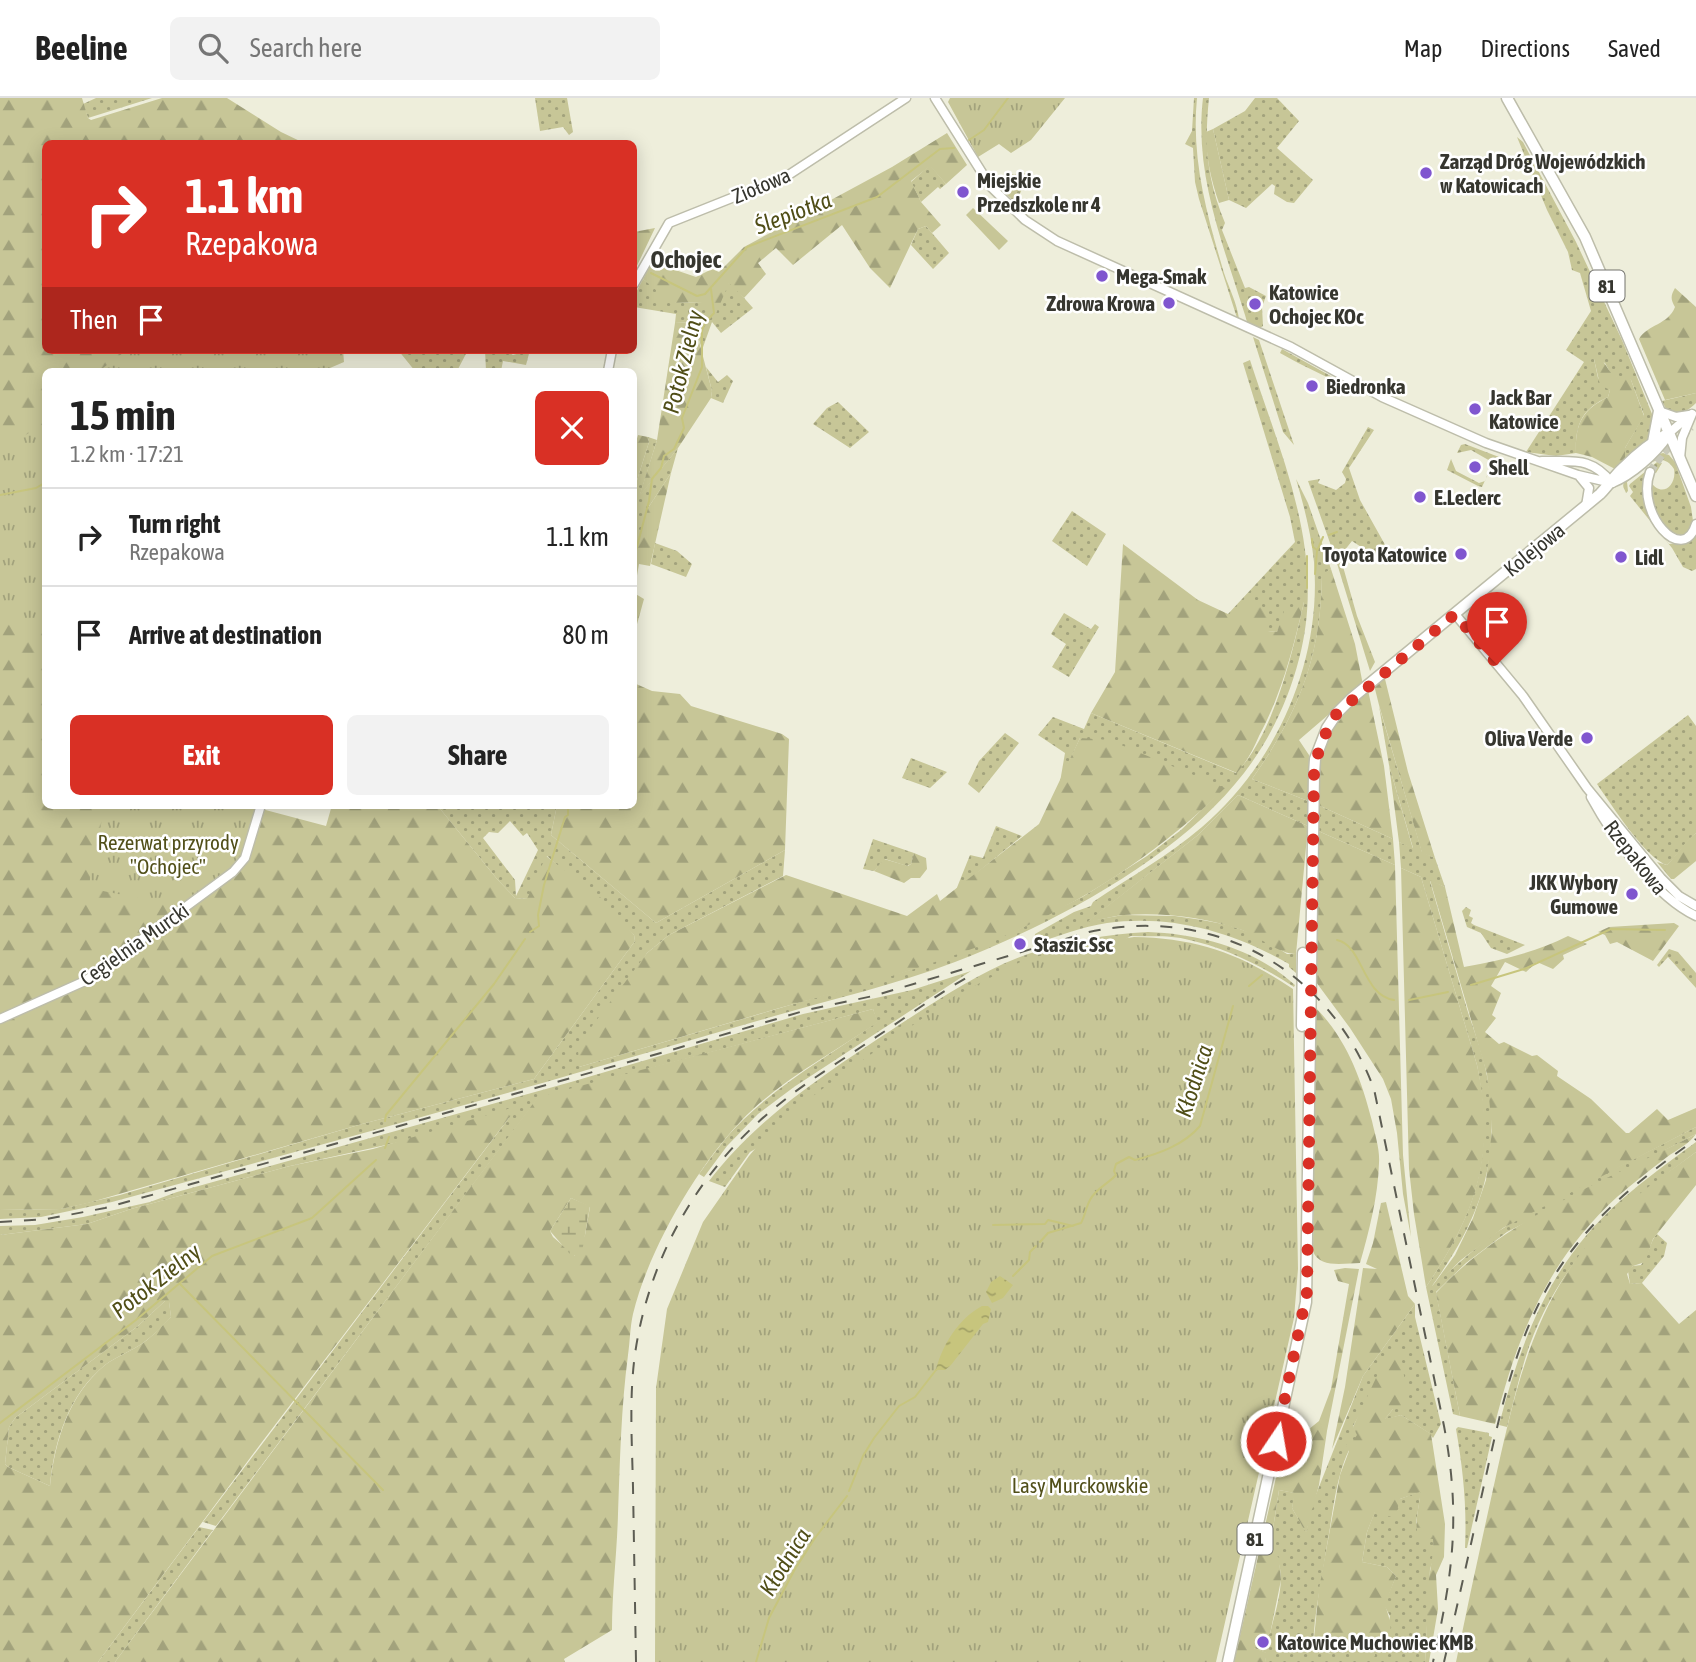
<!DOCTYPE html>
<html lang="en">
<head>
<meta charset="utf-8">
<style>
  :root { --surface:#fff; --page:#f2f2f2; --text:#222; --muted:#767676; --line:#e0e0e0; --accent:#d93025 }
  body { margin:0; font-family:"Asap Condensed",sans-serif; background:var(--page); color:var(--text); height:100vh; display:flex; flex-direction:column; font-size:26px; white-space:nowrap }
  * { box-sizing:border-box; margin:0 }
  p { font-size:23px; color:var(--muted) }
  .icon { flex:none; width:38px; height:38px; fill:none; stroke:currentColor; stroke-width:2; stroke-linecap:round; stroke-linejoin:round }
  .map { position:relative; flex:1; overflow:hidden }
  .details { position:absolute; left:42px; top:270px; width:595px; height:441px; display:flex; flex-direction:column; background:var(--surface); border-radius:10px; box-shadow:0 4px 18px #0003 }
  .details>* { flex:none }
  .banner { position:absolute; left:42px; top:42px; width:595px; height:214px; border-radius:10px; box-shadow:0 4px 18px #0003; background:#d93025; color:#fff; overflow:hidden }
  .pin { position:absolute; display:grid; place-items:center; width:60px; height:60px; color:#fff; margin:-72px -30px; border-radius:50% 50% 50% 0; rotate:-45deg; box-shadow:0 0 7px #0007 }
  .pin .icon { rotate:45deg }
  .me { position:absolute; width:77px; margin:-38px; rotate:12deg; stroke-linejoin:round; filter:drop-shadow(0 0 5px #0008) }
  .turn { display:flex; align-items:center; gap:24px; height:147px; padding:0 28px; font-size:32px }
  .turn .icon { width:91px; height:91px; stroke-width:2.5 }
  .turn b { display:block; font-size:49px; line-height:60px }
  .then { display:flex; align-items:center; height:66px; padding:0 28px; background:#0003; gap:14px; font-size:26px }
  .round { display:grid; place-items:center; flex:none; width:74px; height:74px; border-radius:10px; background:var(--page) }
  .head { display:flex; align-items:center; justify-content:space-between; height:119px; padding:0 28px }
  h1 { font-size:42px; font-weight:700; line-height:52px }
  .cta { display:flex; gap:14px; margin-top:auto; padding:14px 28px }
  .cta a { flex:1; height:80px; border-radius:10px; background:var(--accent); color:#fff; font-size:28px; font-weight:700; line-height:80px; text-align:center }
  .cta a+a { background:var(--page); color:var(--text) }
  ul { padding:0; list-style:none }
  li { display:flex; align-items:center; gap:21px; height:98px; padding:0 28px; border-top:2px solid var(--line) }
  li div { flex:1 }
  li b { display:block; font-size:26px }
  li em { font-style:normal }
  header { display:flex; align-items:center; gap:42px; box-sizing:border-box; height:98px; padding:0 35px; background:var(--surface); border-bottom:2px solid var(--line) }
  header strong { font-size:33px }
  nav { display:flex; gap:38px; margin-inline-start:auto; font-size:24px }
  .search { width:490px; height:63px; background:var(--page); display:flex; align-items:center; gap:18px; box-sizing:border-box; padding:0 24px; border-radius:10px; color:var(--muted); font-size:26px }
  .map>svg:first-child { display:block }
  .grass { fill:url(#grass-dots); fill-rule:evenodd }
  .forest { fill:url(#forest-firs); fill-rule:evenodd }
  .wetland { fill:url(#wetland-marsh) }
  .park { fill:url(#park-tufts) }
  .garden { fill:#c7c697 }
  .water { fill:url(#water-ripples) }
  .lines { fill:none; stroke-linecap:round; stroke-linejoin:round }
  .stream { stroke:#c7c57d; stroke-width:2 }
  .minor-tunnel { stroke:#c9c9b9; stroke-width:8; stroke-dasharray:8 4; stroke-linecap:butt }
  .minor-casing { stroke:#bdbdaa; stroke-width:11 }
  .major-casing { stroke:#bdbdaa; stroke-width:13 }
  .minor { stroke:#fff; stroke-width:8 }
  .major { stroke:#fff; stroke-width:10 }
  .rail { stroke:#5d5d53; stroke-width:2; stroke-dasharray:12 12; stroke-linecap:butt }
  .route { stroke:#d93025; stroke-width:12; stroke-dasharray:0 21.6 }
  .poi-dot { fill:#8056cf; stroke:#fff; stroke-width:2.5 }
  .labels { text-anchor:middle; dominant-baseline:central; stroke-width:5; stroke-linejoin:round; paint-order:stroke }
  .shield { fill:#fff; stroke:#72726d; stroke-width:2 }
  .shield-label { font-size:19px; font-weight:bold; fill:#36362f }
  .poi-label { font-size:21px; font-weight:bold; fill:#36362f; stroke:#fff; text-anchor:start }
  .street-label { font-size:21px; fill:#36362f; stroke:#fff }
  .park-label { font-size:21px; fill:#514f19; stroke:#fff }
  .water-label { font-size:23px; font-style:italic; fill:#504e17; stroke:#fff }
  .quarter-label { font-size:24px; font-weight:bold; fill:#36362f; stroke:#fff }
</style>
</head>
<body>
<header>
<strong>Beeline</strong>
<div class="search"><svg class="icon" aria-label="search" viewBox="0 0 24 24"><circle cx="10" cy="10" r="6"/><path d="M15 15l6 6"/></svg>Search here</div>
<nav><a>Map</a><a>Directions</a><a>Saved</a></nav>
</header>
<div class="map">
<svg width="1696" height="1564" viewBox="0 0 1696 1564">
  <defs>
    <pattern id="grass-dots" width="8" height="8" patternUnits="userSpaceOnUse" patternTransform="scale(1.75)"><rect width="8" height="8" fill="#c7c697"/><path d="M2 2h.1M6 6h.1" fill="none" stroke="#a2a27c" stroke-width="1.8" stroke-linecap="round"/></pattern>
    <pattern id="forest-firs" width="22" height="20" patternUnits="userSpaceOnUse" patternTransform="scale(1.75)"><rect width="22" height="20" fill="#c7c697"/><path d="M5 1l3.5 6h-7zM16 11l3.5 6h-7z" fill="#a2a27c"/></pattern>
    <pattern id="wetland-marsh" width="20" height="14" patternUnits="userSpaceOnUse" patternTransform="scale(1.75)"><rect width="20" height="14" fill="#c7c697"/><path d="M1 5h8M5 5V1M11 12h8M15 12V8" fill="none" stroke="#a2a27c"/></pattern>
    <pattern id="park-tufts" width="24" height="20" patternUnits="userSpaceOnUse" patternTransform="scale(1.75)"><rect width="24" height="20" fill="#c7c697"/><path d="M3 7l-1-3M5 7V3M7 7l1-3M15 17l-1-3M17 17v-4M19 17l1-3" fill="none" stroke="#a2a27c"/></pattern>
    <pattern id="water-ripples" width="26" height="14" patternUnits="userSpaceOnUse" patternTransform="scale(1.75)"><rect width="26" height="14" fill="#c7c57d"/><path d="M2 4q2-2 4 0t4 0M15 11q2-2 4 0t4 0" fill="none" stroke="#a2a167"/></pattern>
  </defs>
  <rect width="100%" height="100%" fill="#eeeedb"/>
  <path class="grass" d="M96,0H152L88,20L83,6Z
    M535,0H567L573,34L569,37L563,29L540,33Z
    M1194,0H1197C1191,61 1207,117 1224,175C1229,190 1237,205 1239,221L1237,220L1199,101L1195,84L1193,50L1185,46L1192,33Z
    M1203,0H1209C1204,49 1207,80 1225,125L1222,132L1245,190L1249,189L1266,198L1262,209L1263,228L1260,230L1247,224L1245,217C1223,146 1194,76 1203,0Z
    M1255,0H1277L1299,23L1277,50L1313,82L1294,105L1287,104L1274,96L1275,88L1272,86L1246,110L1229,102L1213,31L1245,13Z
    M1517,39L1523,44L1576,144L1622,242L1652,316C1655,343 1644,347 1625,362V350L1644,317L1631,282L1612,278L1605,265L1594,261L1598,280L1610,292L1608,299C1582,311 1575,326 1576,355L1556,358L1526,354L1584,264L1566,252L1591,213L1580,175L1572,172L1568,154L1547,112Z
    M930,67L946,86L940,91L938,89L921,104L911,84Z
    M1027,75L1029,78L1016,103L1019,107L1000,91L991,78Z
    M926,128L949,155L933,171L911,147L918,131Z
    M643,181L676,205L702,204L730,184L753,210L721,235L712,224L702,252L694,224L675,225L676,216L634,209V198Z
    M1253,239L1259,242L1294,347L1283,334Z
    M1282,251L1356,292L1353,293C1329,279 1304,269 1280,255Z
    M398,252H468L457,273H415Z
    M485,252H505L513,257L530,252L526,267L503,263L501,273H486Z
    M1250,262C1282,361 1327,456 1299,561C1287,607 1266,650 1235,686C1169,765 1050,827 955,864C895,887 832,901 771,919C696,941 621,962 546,984C401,1025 256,1065 112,1104L41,1119L0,1121V1112L61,1111L120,1097L362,1026L534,981L635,843L634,837L547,758L528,801L515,800L497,781L437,707H557L551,737L656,825L785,752L783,778L669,837L647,855L579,969L910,872L1021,830L1084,798L1147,758L1181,732L1224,690L1080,640L1060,684L1065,655L1038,637L1053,619L1084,631L1091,615L1236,675C1274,636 1292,556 1304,504L1280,527L1277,534L1268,533L1233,516H1228L1295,444L1290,419L1243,265ZM510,723L523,738L527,735L538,752L516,798L515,782L483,740L489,734L498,735Z
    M706,269L718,284L727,277L733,283L723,305L711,300L712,293Z
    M1696,295V305C1685,315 1681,317 1667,313L1662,303Z
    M838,304L869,334L850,350L813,326L827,310Z
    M1368,329L1374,332L1349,370L1360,402L1388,452L1381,462L1352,443L1340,458L1335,459L1308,383L1320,381L1318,385L1336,392L1345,385L1346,381L1342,374Z
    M648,339L657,342L640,397L678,350L671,375L646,413L634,460V392L649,344Z
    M1465,346L1499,359H1496L1482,389L1478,388L1447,372L1451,361L1456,373L1479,385L1485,383L1492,364L1471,352L1457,355L1461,347Z
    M1663,355L1669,357L1675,364L1691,409L1693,423L1691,432L1682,439L1668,434L1651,406V384C1661,400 1677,388 1674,371C1660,349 1641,373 1627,384L1628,393L1626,395C1624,390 1622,389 1624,384C1629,375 1654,357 1663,355Z
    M1657,364L1662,365L1656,375L1646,372C1634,400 1651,425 1669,446L1687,444L1696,437V471L1692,473L1683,469L1672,450L1630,398L1633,394L1629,388L1630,386Z
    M1296,381L1308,405L1331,471L1322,477C1321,559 1299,614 1252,681L1308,703V728L1238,697L1198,737L1089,823L1123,817L1175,818L1202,822L1228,827L1257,837L1287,856H1296V875L1289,869V866C1234,834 1171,816 1107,825C1082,829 1058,838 1034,846L1035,836L1074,814L1091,808L1093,804C1130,779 1168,758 1202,729C1277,665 1322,562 1314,464C1311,435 1304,408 1296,381Z
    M1072,413L1106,436L1087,468L1052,443Z
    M655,445L677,453L692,466L686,479L651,466Z
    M1064,515L1091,531L1095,526L1099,529L1069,579L1052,569L1066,546L1051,536Z
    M1379,608L1422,754L1435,760L1445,789L1430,783C1442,826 1455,869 1467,911C1474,933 1483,956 1487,978C1502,1062 1480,1121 1432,1188L1489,1139L1523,1118L1696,1029V1036L1507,1134L1466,1165L1436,1194L1460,1318L1453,1316L1426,1189C1477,1113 1495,1059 1477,967L1421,779L1401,770L1399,744L1413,750L1389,667Z
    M1688,617L1696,628V735C1684,745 1678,757 1667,767C1645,760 1611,706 1597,686Z
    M1005,635L1019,645L979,695L968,686L979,663Z
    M911,660L947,674L930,690L902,680Z
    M1316,706L1393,741L1395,767L1316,732Z
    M996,728L1022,738L956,792L970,757L983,760Z
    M873,741L914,755L911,766L907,768L885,761L874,773L863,771Z
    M1466,809L1471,812L1469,818L1473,820L1471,825L1474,827L1525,847L1507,856L1491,850L1481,835L1467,829L1462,813Z
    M1148,834C1201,836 1255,851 1295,887L1294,889C1262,868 1224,849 1185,841C1168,837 1148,839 1131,838L750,1054L725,1089L709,1083C759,1018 825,976 893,931C933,905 981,872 1028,856C1067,843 1107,836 1148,834Z
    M1669,851L1678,854L1696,875V890L1668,859L1659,869L1657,867Z
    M971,873L794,989L758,1016L727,1048L704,1079L699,1076C713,1057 726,1038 743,1022C783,983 832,956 877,924L873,911L538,1000L216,1428L203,1424L509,1020L290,1068L131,1111L87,1126L0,1137V1128L35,1127L83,1119L150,1104L177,1094L571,984L803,916L912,892Z
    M1696,1044V1054C1618,1111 1555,1165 1525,1261C1518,1283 1513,1306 1507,1329L1499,1327C1521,1241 1551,1164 1620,1103C1644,1082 1670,1063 1696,1044Z
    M1657,1136L1667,1145L1664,1158L1642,1185L1630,1186L1628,1173L1633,1168L1641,1167C1649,1157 1651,1141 1657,1136Z
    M165,1203H169L171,1219C163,1228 154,1237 143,1245C132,1253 117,1258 105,1267C69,1296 54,1343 50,1388L8,1369L5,1366L9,1329L15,1320L138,1228Z
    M1415,1206V1219L1441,1326L1433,1340L1429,1335L1401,1317L1384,1322L1393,1311L1360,1316L1353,1328L1358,1337C1336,1367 1334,1411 1327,1447C1322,1481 1314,1515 1313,1550L1331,1556L1340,1553L1341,1549L1350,1544L1354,1550L1375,1551L1384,1546L1390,1518L1384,1507L1396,1478L1387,1469L1362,1464L1367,1434L1375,1413L1400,1401L1421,1393L1416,1425L1433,1441L1434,1459L1430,1471L1425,1564H1265L1266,1555L1254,1550V1538L1270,1536C1276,1509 1291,1472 1270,1450L1279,1392L1295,1395L1292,1410L1306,1434L1313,1404L1363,1278Z
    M1458,1329L1489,1335V1338L1492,1339L1467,1450H1465C1467,1409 1463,1371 1456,1331Z
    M199,1429L213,1432L115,1564H98Z"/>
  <path class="forest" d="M0,0H82L88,20L91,22L162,0H227L281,34L304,45L46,46V252H298L260,273H46V707H258V710L326,728L332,707H437L497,781L515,800L527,801L546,758L600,799L634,837L635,843L534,981L362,1026L88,1105L61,1111L0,1112Z
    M947,35L967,67L946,86L930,68L911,83L921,104L941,127L932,135L926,128L918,131L890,190L870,170L842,127L793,167L776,150L758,165L766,176L744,200L729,185L715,218L702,204L676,205L655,202L656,192L643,181L652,164L696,179L712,171L719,174L744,149L892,69Z
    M655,130L634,174V134Z
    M1675,190L1696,209V295L1665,302L1639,241C1648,226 1668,227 1675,209C1670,201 1671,197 1675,190Z
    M694,224L712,293L711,300L678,350L639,399L657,342L675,225Z
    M1598,258C1611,270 1608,281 1627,279L1631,282L1644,318L1625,350V362L1615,371L1592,359L1576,355C1575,326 1582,312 1608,299L1610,292L1600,287L1594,261Z
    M638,337L648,339L649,344L634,392V351Z
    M671,375L650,468L639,466L634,495L644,501L634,537V460L646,413Z
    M1123,446L1198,502L1228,516H1233L1251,502L1268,512V533L1277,534L1284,513L1304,504C1293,551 1282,595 1259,638C1253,652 1247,663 1237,675L1091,615L1115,574Z
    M1340,458L1357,518L1375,564L1370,573L1335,459Z
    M1331,471L1355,546L1363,587L1299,642L1309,657L1308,703L1252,681C1299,614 1321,559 1322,476Z
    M1385,578V581L1408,674L1435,760L1422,755L1379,607L1374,587Z
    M634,585L652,593L680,596L691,608L782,636L789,641L785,752L656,825L551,737L557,707H634Z
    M1368,592L1384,668L1393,741L1316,706C1320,648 1325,632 1368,592Z
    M1080,640L1109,642L1225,690C1165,749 1096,796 1020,831C944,865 863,887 783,909C715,929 647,949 579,969L578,950L583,940L647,855L669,837L786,777L907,818L937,796L940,803L1039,726Z
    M1389,667L1413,751L1399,744Z
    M1238,697L1308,728L1296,856C1278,856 1259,838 1242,832C1206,819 1162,814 1124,817C1112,818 1099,822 1087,824L1198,737Z
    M1316,732L1395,767L1403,1057L1411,1139L1403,1096L1397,1035L1391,1001L1383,981L1350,930L1316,884Z
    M1696,735V763L1674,781H1671L1657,764L1667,767C1678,756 1683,745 1696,735Z
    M914,755L926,760L927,771L920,780H911L904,785L874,773L884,761L908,768L911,766Z
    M1401,770L1421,779L1477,967C1497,1057 1476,1115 1426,1189L1414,1116L1409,1071Z
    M1430,782L1445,789L1464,869C1501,862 1534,855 1568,838L1587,846L1563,857L1564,861L1553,871L1537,864L1526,874L1505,864L1491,888L1501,895L1492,917L1496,920L1485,934L1499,946L1504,944L1532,958L1537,957L1558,973L1557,978L1591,1001L1626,1035H1629L1657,1011L1668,1022L1696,1010V1029L1503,1130L1461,1162L1428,1194L1455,1157L1473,1120L1486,1082L1492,1033L1487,976Z
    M1674,825L1679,828L1653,863L1617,844L1610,846L1605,837L1598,834L1609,829Z
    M1316,910C1347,942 1361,980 1372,1023C1375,1037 1380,1051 1379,1065C1378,1099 1369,1133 1360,1165C1345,1165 1319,1171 1313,1153Z
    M873,911L878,924C832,956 780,982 741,1023C696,1070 648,1153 633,1216C630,1229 630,1244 628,1257C621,1310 620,1363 618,1416C617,1455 612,1493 612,1532L564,1561L565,1564H115L538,999ZM571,1100L590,1109L585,1137L575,1158L553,1139L550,1133Z
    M518,1008L262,1344L98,1564H0V1137L87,1126L131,1111L290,1068L373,1051ZM165,1203L169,1204L171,1219C162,1228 154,1237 143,1245C132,1253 117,1258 105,1267C69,1297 55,1342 50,1388L8,1369L5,1366L9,1329L15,1320L138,1228Z
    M1696,1036C1690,1045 1677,1052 1667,1059C1650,1072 1633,1085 1617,1099C1548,1162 1517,1237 1495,1326L1460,1318L1436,1195C1506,1119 1606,1083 1696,1036Z
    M1696,1054V1087L1653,1141L1645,1164L1633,1168L1627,1176L1630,1186L1642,1185L1679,1226L1696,1212V1564H1456C1468,1505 1481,1446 1494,1387C1515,1293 1533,1204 1601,1131C1629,1101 1663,1078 1696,1054Z
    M1386,1104L1408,1198L1415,1206L1363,1278L1332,1351L1345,1289L1363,1170L1377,1171L1366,1166L1373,1145L1381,1105Z
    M1345,1170L1359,1171L1327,1333L1319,1387L1306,1435L1292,1410L1294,1395L1279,1392L1270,1450L1279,1460L1281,1482L1270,1536L1255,1538L1254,1550L1267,1555L1265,1564H1234L1282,1353L1319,1323L1331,1291L1349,1186L1338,1183L1334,1172Z
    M1399,1242L1408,1306L1393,1311L1385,1321L1401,1317L1431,1336L1445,1426L1444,1459L1436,1477L1438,1511L1429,1564H1425C1427,1540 1426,1515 1428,1491C1429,1474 1434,1459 1433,1441H1419C1413,1425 1420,1409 1420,1394L1400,1401L1395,1420L1375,1414L1367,1434L1362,1464L1387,1469L1396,1478L1385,1507C1391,1525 1397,1539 1375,1551V1558L1367,1563C1352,1559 1357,1555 1350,1544L1341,1549L1338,1556H1331L1313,1550L1319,1491L1340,1377L1349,1353L1345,1347L1353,1343L1357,1337L1353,1329L1383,1265Z"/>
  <path class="wetland" d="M571,1100L590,1108L581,1160L570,1156L550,1133Z"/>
  <path class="park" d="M950,0H1065L1031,42L1011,55L999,46L978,59L948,4Z
    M127,252H343L344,264L323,273H99Z
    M45,325V528L0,516V353Z
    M105,707H258L245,751L238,766L183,809L88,790Z
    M1134,839C1197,840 1241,856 1293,891L1298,1171L1294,1220L1216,1564H655L656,1290L667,1211L703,1124L749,1058L777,1025L837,980L953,899L1026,861L1101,844Z"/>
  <path class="garden" d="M1213,31L1229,102L1219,105C1211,82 1206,60 1206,34Z
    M973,110L1008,143L999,152L966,117Z"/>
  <path class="water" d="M1000,1178L1013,1187L1003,1200L992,1205L986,1194L991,1184Z
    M982,1208H988L991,1211L988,1224L983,1226L951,1267L945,1272H936C942,1247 959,1220 982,1208Z"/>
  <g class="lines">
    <path class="stream" d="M969,42L984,32L1008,0
      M651,175L697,198L705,196L747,149L877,99L940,51L954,50
      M0,397L36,390L46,384
      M1329,437L1337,434
      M1312,441L1313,449L1317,452
      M1307,458V490
      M634,460L649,403L652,381L661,370L664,358L674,351L684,330L682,320L702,269V233L705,225L714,215L711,191
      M1315,476L1317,453L1323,439
      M530,834L539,828L538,817L544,787L565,719L568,717V707
      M1337,842C1363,847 1362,897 1394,902
      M1471,887L1524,871L1611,831L1665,832
      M1249,888L1262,877
      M1409,902L1448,894
      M385,1023L386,1017L494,886L525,841
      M385,1050L389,1039
      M993,1127L1045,1126L1048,1122L1073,1128
      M1040,1144L1048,1135L1081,1125C1085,1118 1086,1109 1090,1102C1095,1091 1108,1086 1116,1077L1114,1073L1116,1066L1129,1059L1135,1062C1158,1056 1184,1047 1200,1028L1233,908
      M1013,1178L1029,1162L1030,1154L1036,1148
      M180,1186L383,1392
      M0,1325L136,1222L212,1158L312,1120L376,1062
      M849,1393L863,1358L874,1340L899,1308L915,1299L936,1272
      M756,1564L769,1520L795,1471L815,1440L847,1398"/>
    <path class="minor-tunnel" d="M1650,374L1663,355L1691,329"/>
    <defs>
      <path id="minor" d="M935,0L991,89L1025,122L1057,143L1291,249L1382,299L1486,345L1578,377L1612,385
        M634,186L669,125L787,78L906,0
        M608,273L612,252
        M1659,313L1676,319L1689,317
        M1669,335L1688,319
        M1680,360L1682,340L1692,316
        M1542,363C1573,364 1591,358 1612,385
        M1650,374C1635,415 1683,469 1696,426
        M1580,379L1589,390L1586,408
        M1455,516L1523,598L1587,690L1661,780L1679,798L1696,808
        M1591,699C1613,739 1654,798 1696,818
        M0,921L85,883L233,774L245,760L261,707"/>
      <path id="major" d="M1507,0L1585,139L1696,398
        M1653,344L1659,313
        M1612,384C1632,376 1654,356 1667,338
        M1302,928L1303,855
        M1228,1564L1306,1204L1314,676L1315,661L1327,630L1337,615L1352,600L1600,396C1608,388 1614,378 1623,370C1637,356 1652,344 1669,335"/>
    </defs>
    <use href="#minor" class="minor-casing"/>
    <use href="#major" class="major-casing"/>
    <use href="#minor" class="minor"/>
    <use href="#major" class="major"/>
    <path class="rail" d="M0,1124L47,1121L105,1110L668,953L807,912L873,898L1089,834C1215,807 1329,871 1374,991L1444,1328C1461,1419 1453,1475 1433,1564
      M636,1564C635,1506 634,1447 633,1389C632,1344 629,1300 635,1256C649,1158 700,1070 777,1008C807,983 841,963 873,941C907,919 940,894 975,875
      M1444,1564C1458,1505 1471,1446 1484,1387C1503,1302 1520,1216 1577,1146C1610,1104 1653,1072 1696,1041"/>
  </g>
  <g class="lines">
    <path class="route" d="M1276,1343L1307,1194L1314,676L1320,646L1337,615L1455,516L1497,566"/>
  </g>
  <g class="poi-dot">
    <circle cx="1426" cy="75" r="7"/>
    <circle cx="963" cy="94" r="7"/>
    <circle cx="1102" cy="178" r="7"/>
    <circle cx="1169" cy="205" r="7"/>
    <circle cx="1255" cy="206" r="7"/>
    <circle cx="1312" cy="288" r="7"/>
    <circle cx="1475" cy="311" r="7"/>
    <circle cx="1475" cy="369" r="7"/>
    <circle cx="1420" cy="399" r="7"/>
    <circle cx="1461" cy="456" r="7"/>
    <circle cx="1621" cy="459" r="7"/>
    <circle cx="1587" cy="640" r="7"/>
    <circle cx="1632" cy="796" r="7"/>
    <circle cx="1020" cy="846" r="7"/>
    <circle cx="1263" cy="1544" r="7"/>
  </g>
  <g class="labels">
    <g class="shield">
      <rect x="1589.5" y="172.5" width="35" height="31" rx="5"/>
      <rect x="1237.5" y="1425.5" width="35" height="31" rx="5"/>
    </g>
    <g class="shield-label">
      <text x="1607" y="188">81</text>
      <text x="1255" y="1441">81</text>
    </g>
    <g class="poi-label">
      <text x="1440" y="63">Zarząd Dróg Wojewódzkich<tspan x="1440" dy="24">w Katowicach</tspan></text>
      <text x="977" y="82">Miejskie<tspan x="977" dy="24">Przedszkole nr 4</tspan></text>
      <text x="1116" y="178">Mega-Smak</text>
      <text x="1269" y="194">Katowice<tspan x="1269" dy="24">Ochojec KOc</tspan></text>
      <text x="1155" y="205" text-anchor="end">Zdrowa Krowa</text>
      <text x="1326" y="288">Biedronka</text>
      <text x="1489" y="299">Jack Bar<tspan x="1489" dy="24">Katowice</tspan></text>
      <text x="1489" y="369">Shell</text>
      <text x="1434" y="399">E.Leclerc</text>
      <text x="1447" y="456" text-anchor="end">Toyota Katowice</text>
      <text x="1635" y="459">Lidl</text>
      <text x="1573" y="640" text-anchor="end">Oliva Verde</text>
      <text x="1618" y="784" text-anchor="end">JKK Wybory<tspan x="1618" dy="24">Gumowe</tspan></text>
      <text x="1034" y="846">Staszic Ssc</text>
      <text x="1277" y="1544">Katowice Muchowiec KMB</text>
    </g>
    <g class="street-label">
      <text transform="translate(761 87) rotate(-23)">Ziołowa</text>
      <text transform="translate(1534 451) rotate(-39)">Kolejowa</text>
      <text transform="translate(1636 759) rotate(52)">Rzepakowa</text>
      <text transform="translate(134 846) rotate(-35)">Cegielnia Murcki</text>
    </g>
    <g class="park-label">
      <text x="168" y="744">Rezerwat przyrody<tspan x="168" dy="24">"Ochojec"</tspan></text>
      <text x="1080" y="1387">Lasy Murckowskie</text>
    </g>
    <g class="water-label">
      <text transform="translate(793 115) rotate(-21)">Ślepiotka</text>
      <text transform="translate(683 264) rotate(-76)">Potok Zielny</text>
      <text transform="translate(1194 983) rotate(-72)">Kłodnica</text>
      <text transform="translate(156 1183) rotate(-38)">Potok Zielny</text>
      <text transform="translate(785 1464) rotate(-58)">Kłodnica</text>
    </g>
    <g class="quarter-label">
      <text x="686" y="161">Ochojec</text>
    </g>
  </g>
</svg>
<div class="pin" style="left:1497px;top:566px;background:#d93025"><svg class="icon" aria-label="arrive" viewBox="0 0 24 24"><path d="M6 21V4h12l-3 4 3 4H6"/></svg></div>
<svg class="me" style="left:1276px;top:1343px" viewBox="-20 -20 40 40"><circle r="17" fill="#d93025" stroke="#fff" stroke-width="3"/><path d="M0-11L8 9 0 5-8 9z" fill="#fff"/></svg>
<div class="banner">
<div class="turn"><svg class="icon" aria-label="right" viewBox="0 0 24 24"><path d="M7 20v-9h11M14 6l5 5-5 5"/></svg><div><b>1.1 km</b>Rzepakowa</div></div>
<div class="then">Then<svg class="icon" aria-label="arrive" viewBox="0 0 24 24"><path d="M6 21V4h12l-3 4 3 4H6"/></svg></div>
</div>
<section class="details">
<div class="head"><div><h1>15 min</h1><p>1.2 km · 17:21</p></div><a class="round" style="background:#d93025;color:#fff"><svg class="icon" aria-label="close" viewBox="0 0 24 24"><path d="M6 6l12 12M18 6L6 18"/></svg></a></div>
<ul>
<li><svg class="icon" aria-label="right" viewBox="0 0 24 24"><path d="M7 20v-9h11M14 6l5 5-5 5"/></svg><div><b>Turn right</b><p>Rzepakowa</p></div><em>1.1 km</em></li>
<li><svg class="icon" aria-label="arrive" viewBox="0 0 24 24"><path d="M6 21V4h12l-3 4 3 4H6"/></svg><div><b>Arrive at destination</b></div><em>80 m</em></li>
</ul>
<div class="cta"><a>Exit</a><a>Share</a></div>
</section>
</div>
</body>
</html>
